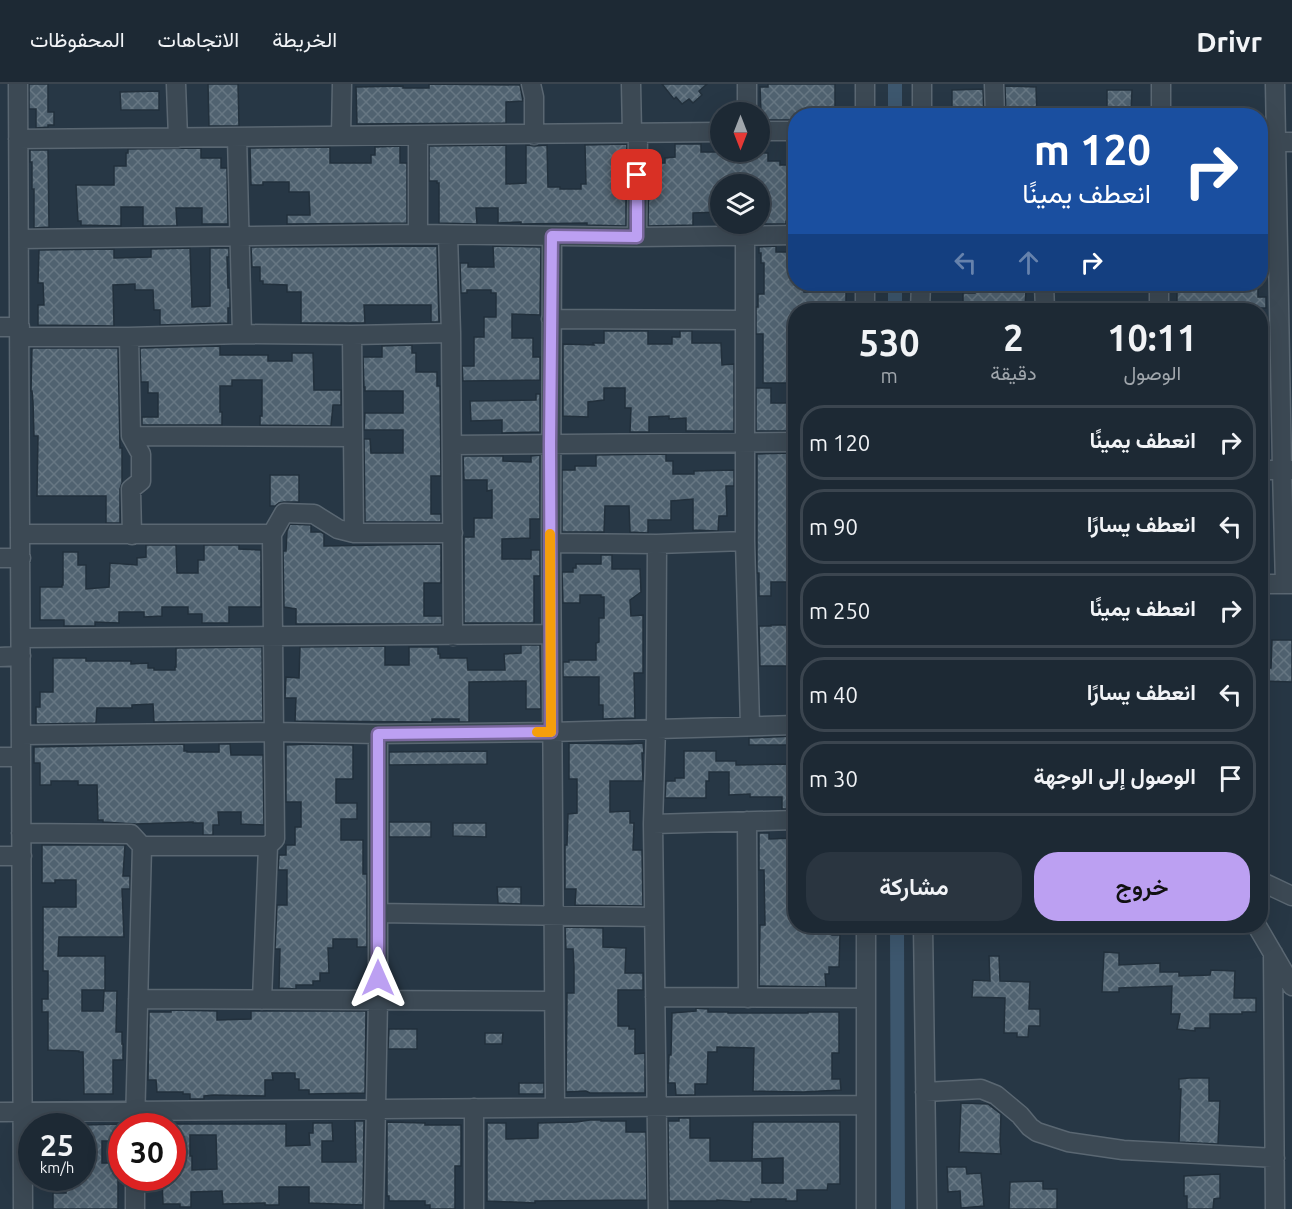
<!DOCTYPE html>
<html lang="ar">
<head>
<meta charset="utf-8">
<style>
  :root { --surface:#1d2934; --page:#2a3540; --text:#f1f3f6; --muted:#a0a6ac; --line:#3b454f; --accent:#bca0f2 }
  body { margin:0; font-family:Ubuntu,Vazirmatn,sans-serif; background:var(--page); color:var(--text); direction:rtl; height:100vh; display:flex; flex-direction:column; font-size:22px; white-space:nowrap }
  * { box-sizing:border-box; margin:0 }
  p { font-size:20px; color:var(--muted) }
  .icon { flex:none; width:33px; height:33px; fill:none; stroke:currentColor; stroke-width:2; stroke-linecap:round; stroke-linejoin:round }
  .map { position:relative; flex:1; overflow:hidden; direction:ltr }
  .panel { position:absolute; left:788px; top:219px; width:480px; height:630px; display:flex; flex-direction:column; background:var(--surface); border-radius:24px; box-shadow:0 6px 24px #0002,0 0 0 2px var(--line); direction:rtl }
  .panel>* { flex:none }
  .hud { position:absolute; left:788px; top:24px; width:480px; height:183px; border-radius:24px; box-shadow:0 6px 24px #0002,0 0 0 2px var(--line); direction:rtl; background:#1a4fa0; color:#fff; overflow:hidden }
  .needle { width:39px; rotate:180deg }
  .controls { position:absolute; left:710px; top:18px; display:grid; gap:12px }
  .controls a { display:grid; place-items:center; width:60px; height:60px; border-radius:50%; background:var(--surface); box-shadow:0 6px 24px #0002,0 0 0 2px var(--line); font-size:30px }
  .speed { position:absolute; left:18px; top:1029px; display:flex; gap:12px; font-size:30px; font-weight:700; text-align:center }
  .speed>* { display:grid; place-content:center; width:78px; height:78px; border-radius:50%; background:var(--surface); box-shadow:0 6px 24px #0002,0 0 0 2px var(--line); line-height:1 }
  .speed small { font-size:15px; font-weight:400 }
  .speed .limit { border:9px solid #d22; background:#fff; color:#111 }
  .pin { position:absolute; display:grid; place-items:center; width:51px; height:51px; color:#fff; margin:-26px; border-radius:12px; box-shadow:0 3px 9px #0006 }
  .me { position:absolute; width:66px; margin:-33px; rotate:0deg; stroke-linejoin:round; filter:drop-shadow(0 0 4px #0008) }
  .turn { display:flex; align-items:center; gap:21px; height:126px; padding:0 18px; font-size:27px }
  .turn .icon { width:78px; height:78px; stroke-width:2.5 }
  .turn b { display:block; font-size:42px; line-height:51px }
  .lanes { display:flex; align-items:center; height:57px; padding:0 18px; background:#0003; justify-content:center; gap:30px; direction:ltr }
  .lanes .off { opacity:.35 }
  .eta { display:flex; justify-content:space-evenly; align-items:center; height:102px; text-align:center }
  .eta b { font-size:36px; font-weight:600; line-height:42px }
  .primary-button { display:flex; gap:12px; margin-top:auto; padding:12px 18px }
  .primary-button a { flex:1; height:69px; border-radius:24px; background:var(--accent); color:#111; font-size:24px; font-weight:600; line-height:69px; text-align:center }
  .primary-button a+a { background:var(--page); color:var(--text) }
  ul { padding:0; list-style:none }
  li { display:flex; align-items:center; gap:18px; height:75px; margin:0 12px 9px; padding:0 6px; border:3px solid var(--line); border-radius:24px }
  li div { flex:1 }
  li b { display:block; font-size:22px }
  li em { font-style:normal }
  header { display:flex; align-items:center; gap:36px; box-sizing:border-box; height:84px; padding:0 30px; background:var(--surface); border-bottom:2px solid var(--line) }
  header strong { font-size:28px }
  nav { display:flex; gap:33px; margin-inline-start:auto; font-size:21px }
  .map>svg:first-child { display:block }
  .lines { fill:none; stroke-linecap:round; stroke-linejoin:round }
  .canal { stroke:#3d576e; stroke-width:14 }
  .building { fill:url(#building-cross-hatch); stroke:#22303c; stroke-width:1.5; fill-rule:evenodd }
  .minor-casing { stroke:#5a6772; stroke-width:21 }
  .minor { stroke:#3c4954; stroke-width:18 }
  .route-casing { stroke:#7a689d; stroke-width:15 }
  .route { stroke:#bca0f2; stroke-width:10 }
  .slow { stroke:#f59e0b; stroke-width:10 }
</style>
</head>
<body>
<header>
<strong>Drivr</strong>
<nav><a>الخريطة</a><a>الاتجاهات</a><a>المحفوظات</a></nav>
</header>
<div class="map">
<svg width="1292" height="1125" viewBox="0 0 1292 1125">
  <defs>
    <pattern id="building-cross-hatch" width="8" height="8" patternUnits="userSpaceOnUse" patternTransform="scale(1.5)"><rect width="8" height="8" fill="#506270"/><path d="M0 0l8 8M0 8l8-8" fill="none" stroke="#677783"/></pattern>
  </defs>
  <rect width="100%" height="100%" fill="#273745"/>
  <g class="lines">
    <path class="canal" d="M895,0V32
      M895,200V226
      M897,842L898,1125"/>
  </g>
  <path class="building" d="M29,0H48V28H54V41H48V43L36,44V25H29Z
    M208,0H238L239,42H209Z
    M429,0L520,1L523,17L506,18V39L357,40L356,3L403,2V4H429Z
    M662,0H707L699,7L702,11L693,19L689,15L682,20L676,13L674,15Z
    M768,0H835V28H804V32H795V36H759V28H761L760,3H768Z
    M1005,2L1036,3L1037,32H1006Z
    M983,5L984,32H963V28H952V6Z
    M1107,6H1132L1131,28L1107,27Z
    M159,7V26H121L120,8Z
    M627,60L626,85H620V106H626V142L587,141V139L521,140V138L498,139V124H476L477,140L439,139V99H437V97H429V62L506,61V100L526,99V61L535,62L547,61L548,103H560V105H581V100H586L585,61Z
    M675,60H701V68H731V69H768V77H780V81H795V130L786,137V140H759V99L720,100V128L693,129V141L648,142L649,79H665V74L675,73Z
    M400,62V79H407V139L287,140V131H310L309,108H289V98H263V101H251L250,64L330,63V79H371V71H375V63Z
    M201,64V74H221V84H227L228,140H202V124H176L177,142H143V123H121V142L81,141V137H78L76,101H114V82H126V69H128V65Z
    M30,66H48L49,143L34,144V105H32V78H30Z
    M437,162L439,238H431V221H364L365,239H301V208H287V201L263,200V197H260V183H252L251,163Z
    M493,162L541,163L540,231L512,230V254H533V273H540V296L463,297L462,282H474V253H484V233H496V209H491V206H467V209H461L460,179H468V183H494Z
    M776,162V168H795V200H804V208H846V224H836V226H795V299H763V250H756V223H758V210H764V179H761V169H759V163Z
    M190,164L192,223L210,222V164H229V173H227L228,204H230V224H228V239L160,241V226H154L153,206H135V200L113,201L114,242L38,241V221H44L43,199H38L39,166L114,165V174L151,173V165Z
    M975,200H992V204L1026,206L1025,224L994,222V226H963V209H975Z
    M1220,200H1258V213H1266V224H1240V226H1179V218H1177V207H1188L1187,201Z
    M604,247H648V260H672V253H680V247H692V259H721L722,281L734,280V347H686V334L669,335V332L649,333V348H630L631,324H625V304H604V316L588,318V333L563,332V260L594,261L593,259H604Z
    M412,261V269H416V288H437V302H440L441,392H431V430H441V438H365L364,355H370L371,369H403V346H364L365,329H403V307H365V303H364L363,273H382V262Z
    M220,262V271H268V277H292V269H313L314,306H341V321H333L331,342L260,341V332H262V296H232V302H220V328H222V341H142V333H158V309H148V298H141L140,264Z
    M32,264H118L120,364H122V399L120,405V439H106V412H37L38,352H34L33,318L32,307H31Z
    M756,304H771V319H795V347H756Z
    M536,310H540V348L502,349V336L471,337L470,317L536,316Z
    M795,369V498H771V512H759V489H757V370Z
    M666,370V377H673V390H694V387L734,386V402H726L727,432H719L718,447L693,446V415L671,417V436H648V449L630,448L629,422H605L604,448H562V386H575V382H596V371Z
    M540,371V435H530V454L502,455V475H531V466H540V492H534V539H464V453H474V434H492V406L487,407V396H464L463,372H503V377L531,378V372Z
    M270,391H299V418H284L279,419L275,422H270Z
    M290,440L311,441V448H321L324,450V462L441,460V499H424V532H442V540H296V525L284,523L283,467H286L287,447Z
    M146,461H176L177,489H198V476H204V461H239V465L261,466V523H229V539H202V530H188V523H162V532L144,533V528H119V539L95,538V542H64V536H40V503H62V501H63V468H78V481H86V505L109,503L110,479L137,481V474L146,473Z
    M601,471H612V485H640L641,508L630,516L631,532L643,531V589H634L635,634L603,635V621H599V593H563V578H569V576H596V559L599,558V534H604V513H601V511H580V519H563L562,488H573V484H576V480H601Z
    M771,541H795V582H760L759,542H771Z
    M1272,556H1292V598L1260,597V584H1271Z
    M521,561H540L541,625H526V597L469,598V638H459V635H432V638L295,637L296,614H285L286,593L299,594L300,563L385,562V581H409V563H438V570H440V574H467L468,586H505L504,570L521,569Z
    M262,563L263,637L154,638L153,620L132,621V624H97L96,639L36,640V623H40V608H53V574H86V577H131V580L148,579V584H154V586H175V583H176V564Z
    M795,652V661H749V654Z
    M569,659L629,660L643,659L644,669H642L643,697H610V728L630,727V739H634L633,766H642L643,822L575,821L576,805H565V761H567L568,730L577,729V695H569Z
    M184,660V667H187V668H219V660H230L231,671H263L264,741L241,740V728H218L219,741H213V751H203V739H193V738L136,740L103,738V736H98L97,701H78V697H51V701H40V679H34V663Z
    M311,660L353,661V695H336V719H357V735H341V756H363V790H367V863H357V855H333V864H328L329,889H320V897H313V901H296V905L279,904L280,865H275L277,821H287V786H278L279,771H286V761H295V743H301V718H286V661Z
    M487,667V680L389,681V668Z
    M684,667H716V677H736V681L793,680V695H795L794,725H782V713H750V710L729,711V688H709V697H706V714H665L666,697H675V694H684Z
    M389,738H431V753H389Z
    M453,739H486V753L453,752Z
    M759,749H769V755L795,754V786H792L793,810L795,809V842H808V845L832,844V851H840L839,883H829V890H825L826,903L759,902L760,841H765L764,786H759Z
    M42,761H125L123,792H130V805H122L124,853H59L58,872H105V906H82V927H103L104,907H117L116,948H122V960H123V976H113V1010H84L83,968H79V967L48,966V928H42V915H48V887H43V823H76V796H55V799H42Z
    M497,803H521V820L498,819Z
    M565,843L603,844V863L626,864L625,889H643V906H618V942H629V945H635V970L645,969V1009H590L586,1007L566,1008L567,909H574V883L573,865H566Z
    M1104,868L1119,869V881L1160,879V888H1179V892L1210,891L1211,886L1235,887L1234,914H1256V928H1242V930H1210V944H1195V947L1177,945L1180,930H1171L1172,902L1119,904V908H1102Z
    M989,872H999L1000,897L1030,898L1029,925H1040V942H1029L1028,953H1017V949H1004L1005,914L972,913L973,896L990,897Z
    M696,924L708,925V928H728V929H808V928H839V969H832V995H840L841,1006L803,1008L753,1007L754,964L717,963V968H708L707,1000H695V1011H676L675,999H668L669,971H671L672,929L696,927Z
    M171,926L217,927V936L251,935V927H366L365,1009L309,1010V1006H299V995H295V989H272L273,996H265V1012L213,1011L204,1012V1015H190V1010H183V1008H157L156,996H148L149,928H171Z
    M389,945H417V965H388Z
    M485,949H503L502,960H485Z
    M1189,994H1209V1017H1220L1218,1060L1179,1058L1181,1005H1179V995Z
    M519,999H544V1010H519Z
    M961,1019L988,1020L1001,1030L1000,1059L1001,1070L959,1068Z
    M679,1034H690V1054H710V1077H762V1099H783V1074L752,1075L753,1038H840V1100H828L827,1106H797V1117H786V1115H751V1118L717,1116V1117H669L668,1037H679Z
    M590,1036H601V1037H626V1048H646L647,1116L535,1117V1119L487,1117V1039H506V1055L538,1054V1039L576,1038Z
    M355,1037H364L363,1121L309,1119V1103H279V1121H265V1119L223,1120L222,1107L191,1108V1123H180V1120H163L162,1094H172V1040H286V1062L310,1061L309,1049H313V1039H332L333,1057H322V1078H356ZM190,1051H216L217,1085L192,1086V1072H190Z
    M387,1038L425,1039V1041H461V1082H455V1125H430V1121H425V1117H389V1112H387Z
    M122,1040V1057H102V1079H113V1089H118V1125H53V1109H66V1094H82V1041Z
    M947,1083H966L967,1090L981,1089L984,1122L961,1124L960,1107L948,1108Z
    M1220,1090V1114L1214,1115L1213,1125H1187V1112H1184V1092Z
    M1043,1097V1105H1057V1125H1009L1010,1098Z"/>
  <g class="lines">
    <defs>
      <path id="minor" d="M18,0L23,1125
        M176,0L178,54
        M531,0L534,13V51
        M631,0L632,49
        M747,0V28
        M865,0V32
        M994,0L995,32
        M1161,0V32
        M1275,0L1282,386L1285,500
        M922,32V0
        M759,47H795
        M341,51L342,0
        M418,52V150
        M237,53L242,250
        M18,55L720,48
        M1260,58H1292
        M448,151L451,249L453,552
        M745,151V457L750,641
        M552,152L551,459L555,1023
        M637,153L638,49
        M20,155L418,150L637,153L795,151
        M865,200V226
        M1044,200L1045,226
        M1159,200V226
        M920,226L921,200
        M551,235L745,236
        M0,243H20
        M352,251L354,449
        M20,253H129L242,250L352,251L451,249
        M129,253L131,352L141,370V397L131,405L132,451
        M131,352L353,353
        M452,361L795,358
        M1260,386H1292
        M20,450H272L284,429L314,430L338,445L354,449H453
        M551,459L657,460L745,457
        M657,460L656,644L653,740L658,1125
        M0,474H21
        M1260,500H1292
        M21,554L551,550
        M0,573L21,572
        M21,651L274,648L378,650L551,648L795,641
        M0,673H21
        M747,737L748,914
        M653,740L795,736
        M21,749L131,750L142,762H268
        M0,772H22
        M1260,797L1292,812
        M378,829L654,833
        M866,842V1125
        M923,842L927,1125
        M1257,842L1292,902
        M1273,869L1275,1125
        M655,913L866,914
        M138,915L554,917
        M262,916L268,762L275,755L272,450
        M925,1008L981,1005L996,1011L1020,1031L1030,1043L1037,1048L1068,1058L1123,1066L1275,1074
        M474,1024V1125
        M0,1028L866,1021
        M135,1042L142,762
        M135,1094V1125
        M374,1125L378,916V650"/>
    </defs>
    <use href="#minor" class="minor-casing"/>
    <use href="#minor" class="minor"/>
  </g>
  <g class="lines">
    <defs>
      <path id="route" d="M378,894V650L551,648L550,360L552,152L637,153V91"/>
    </defs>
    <use href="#route" class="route-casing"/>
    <use href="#route" class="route"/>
    <path class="slow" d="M537,648H551L550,450"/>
  </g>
</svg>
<div class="controls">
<a><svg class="needle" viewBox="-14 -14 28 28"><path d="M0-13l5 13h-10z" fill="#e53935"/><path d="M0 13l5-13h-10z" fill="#a0a6ac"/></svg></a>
<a><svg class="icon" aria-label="layers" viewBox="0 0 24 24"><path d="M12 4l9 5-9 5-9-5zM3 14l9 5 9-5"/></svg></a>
</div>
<div class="speed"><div>25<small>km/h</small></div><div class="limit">30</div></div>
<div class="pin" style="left:637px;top:91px;background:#d93025"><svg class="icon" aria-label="arrive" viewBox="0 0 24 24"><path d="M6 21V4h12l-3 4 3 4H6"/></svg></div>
<svg class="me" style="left:378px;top:894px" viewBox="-20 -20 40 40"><path d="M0-17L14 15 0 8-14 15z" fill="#bca0f2" stroke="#fff" stroke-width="4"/></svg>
<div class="hud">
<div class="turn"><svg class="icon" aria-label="right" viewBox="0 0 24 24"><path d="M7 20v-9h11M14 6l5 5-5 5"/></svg><div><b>120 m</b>انعطف يمينًا</div></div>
<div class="lanes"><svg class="icon off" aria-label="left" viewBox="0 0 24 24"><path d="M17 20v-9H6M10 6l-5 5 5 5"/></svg><svg class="icon off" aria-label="ahead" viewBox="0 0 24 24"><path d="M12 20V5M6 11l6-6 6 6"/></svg><svg class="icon" aria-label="right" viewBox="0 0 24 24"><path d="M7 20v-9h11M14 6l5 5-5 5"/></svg></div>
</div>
<section class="panel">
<div class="eta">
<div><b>10:11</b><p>الوصول</p></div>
<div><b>2</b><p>دقيقة</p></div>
<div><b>530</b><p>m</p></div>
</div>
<ul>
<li><svg class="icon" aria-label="right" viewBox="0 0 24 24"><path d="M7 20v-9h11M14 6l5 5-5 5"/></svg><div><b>انعطف يمينًا</b></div><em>120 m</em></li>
<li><svg class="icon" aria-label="left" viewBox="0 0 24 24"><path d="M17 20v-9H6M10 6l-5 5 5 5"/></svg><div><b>انعطف يسارًا</b></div><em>90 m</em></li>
<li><svg class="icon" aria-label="right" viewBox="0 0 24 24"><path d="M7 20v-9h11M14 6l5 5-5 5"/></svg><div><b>انعطف يمينًا</b></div><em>250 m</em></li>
<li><svg class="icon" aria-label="left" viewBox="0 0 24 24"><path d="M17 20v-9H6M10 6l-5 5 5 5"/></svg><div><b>انعطف يسارًا</b></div><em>40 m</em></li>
<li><svg class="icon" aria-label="arrive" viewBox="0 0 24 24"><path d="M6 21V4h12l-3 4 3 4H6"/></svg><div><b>الوصول إلى الوجهة</b></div><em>30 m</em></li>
</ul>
<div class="primary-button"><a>خروج</a><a>مشاركة</a></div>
</section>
</div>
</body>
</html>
